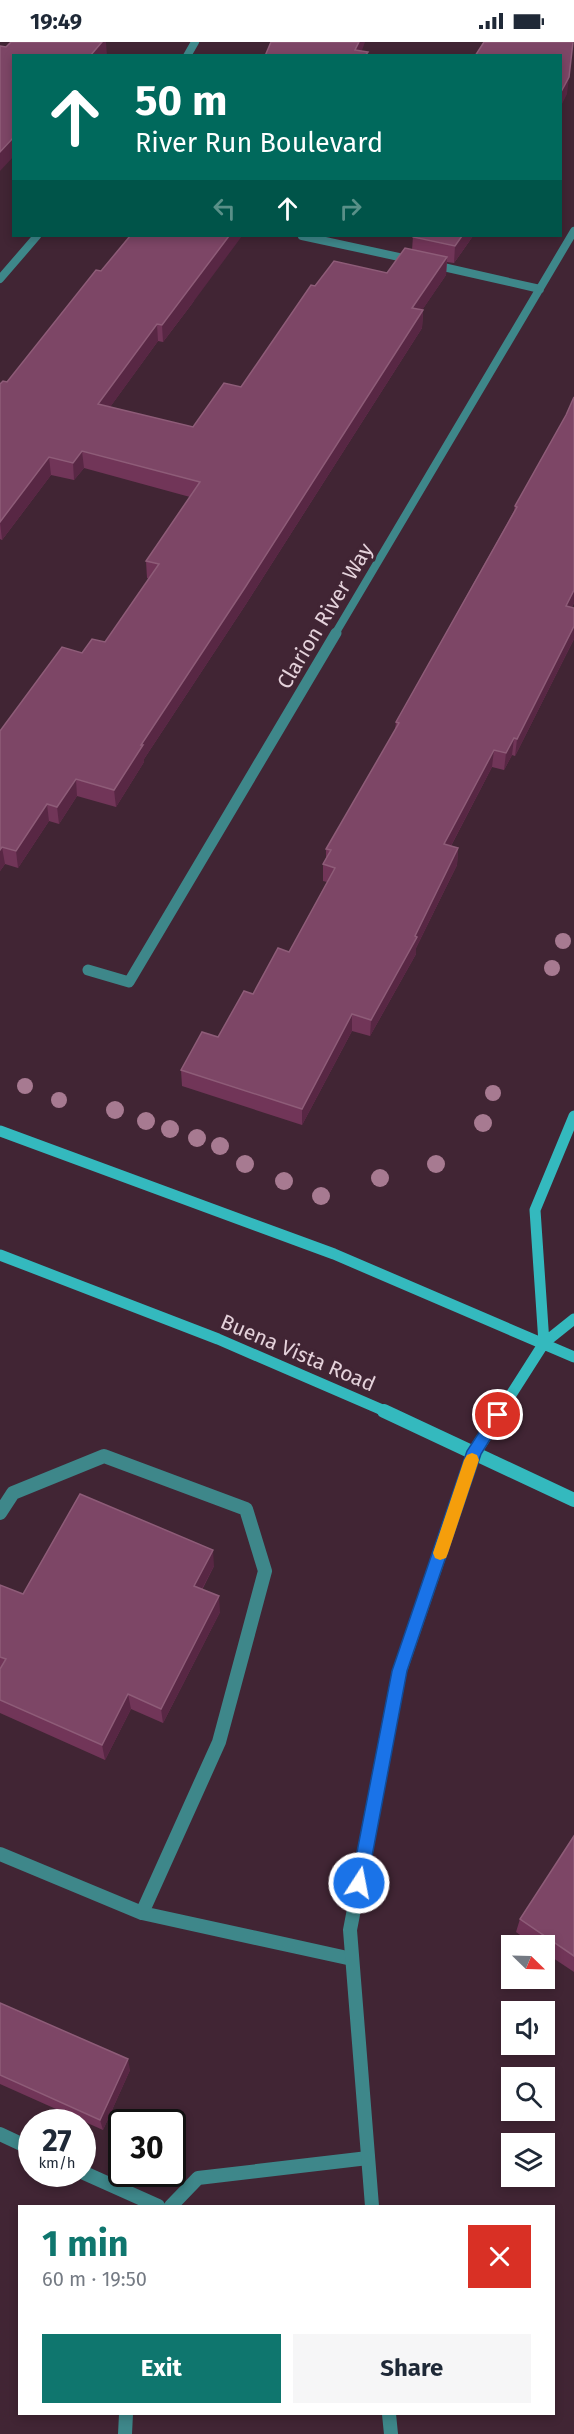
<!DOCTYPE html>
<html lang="en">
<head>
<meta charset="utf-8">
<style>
  :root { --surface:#fff; --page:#f6f6f7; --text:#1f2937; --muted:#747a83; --accent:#0f766e }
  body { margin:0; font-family:"Fira Sans",sans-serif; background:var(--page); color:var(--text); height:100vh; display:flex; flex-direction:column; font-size:22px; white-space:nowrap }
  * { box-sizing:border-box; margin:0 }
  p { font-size:20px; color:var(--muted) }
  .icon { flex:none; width:33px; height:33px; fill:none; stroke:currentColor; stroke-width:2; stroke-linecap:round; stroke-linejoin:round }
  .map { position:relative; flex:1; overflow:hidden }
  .sheet { position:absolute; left:18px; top:2163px; width:537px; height:210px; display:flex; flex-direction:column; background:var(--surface); border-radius:0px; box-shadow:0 3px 9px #0003 }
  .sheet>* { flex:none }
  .guide { position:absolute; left:12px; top:12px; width:550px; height:183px; border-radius:0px; box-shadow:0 3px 9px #0003; background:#00695c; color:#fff; overflow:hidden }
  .needle { width:39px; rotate:113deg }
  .fabs { position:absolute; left:501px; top:1893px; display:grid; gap:12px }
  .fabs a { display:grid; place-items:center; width:54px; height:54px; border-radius:0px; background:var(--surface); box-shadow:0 3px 9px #0003; font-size:30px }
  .speed { position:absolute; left:18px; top:2067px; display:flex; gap:12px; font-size:30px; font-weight:700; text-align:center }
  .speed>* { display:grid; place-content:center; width:78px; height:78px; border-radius:50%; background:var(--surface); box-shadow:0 3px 9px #0003; line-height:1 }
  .speed small { font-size:15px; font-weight:400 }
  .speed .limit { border:3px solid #111; border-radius:9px; background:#fff; color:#111 }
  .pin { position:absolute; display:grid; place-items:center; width:51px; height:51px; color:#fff; margin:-26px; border:3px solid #fff; border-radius:50%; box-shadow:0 2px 6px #0007 }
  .me { position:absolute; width:66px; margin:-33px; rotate:11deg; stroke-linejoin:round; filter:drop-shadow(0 0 4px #0008) }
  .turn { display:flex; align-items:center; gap:21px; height:126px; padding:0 24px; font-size:27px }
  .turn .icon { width:78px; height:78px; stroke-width:2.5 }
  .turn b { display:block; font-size:42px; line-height:51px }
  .lanes { display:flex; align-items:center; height:57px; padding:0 24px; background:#0003; justify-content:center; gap:30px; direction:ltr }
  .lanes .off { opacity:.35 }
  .round { display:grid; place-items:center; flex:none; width:63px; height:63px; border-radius:0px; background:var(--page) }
  .head { display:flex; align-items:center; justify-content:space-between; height:102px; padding:0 24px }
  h1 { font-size:36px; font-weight:700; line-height:45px; color:var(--accent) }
  .button { display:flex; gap:12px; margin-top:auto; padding:12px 24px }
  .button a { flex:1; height:69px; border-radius:0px; background:var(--accent); color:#fff; font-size:24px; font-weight:700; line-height:69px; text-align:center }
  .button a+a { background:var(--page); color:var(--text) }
  .status { display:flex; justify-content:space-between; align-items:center; height:42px; padding:0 30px; background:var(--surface); direction:ltr }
  .status svg { height:16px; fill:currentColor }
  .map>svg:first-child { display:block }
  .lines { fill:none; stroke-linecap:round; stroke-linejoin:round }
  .lane { stroke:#3e878a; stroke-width:14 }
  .street-far2 { stroke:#3e878a; stroke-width:8 }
  .street-far1 { stroke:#3e878a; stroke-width:11 }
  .street { stroke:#3e878a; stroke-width:14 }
  .secondary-far1 { stroke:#34b9be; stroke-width:11 }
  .secondary { stroke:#34b9be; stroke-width:14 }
  .tree { fill:#a77a91 }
  .wall { fill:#713558 }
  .shaded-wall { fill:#582744 }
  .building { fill:#7d4666; stroke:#8e5c78; stroke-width:1.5 }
  .route { fill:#1a73e8; stroke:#114b97; stroke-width:1.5 }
  .slow { fill:#f59e0b }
  .labels { text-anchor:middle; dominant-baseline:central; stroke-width:6; stroke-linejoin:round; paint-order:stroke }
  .street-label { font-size:21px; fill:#e5d2db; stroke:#412534 }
</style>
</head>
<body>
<div class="status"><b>19:49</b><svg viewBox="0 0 49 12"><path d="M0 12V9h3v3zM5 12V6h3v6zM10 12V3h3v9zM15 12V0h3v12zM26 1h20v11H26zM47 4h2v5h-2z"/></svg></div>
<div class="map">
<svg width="574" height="2392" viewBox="0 0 574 2392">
  <rect width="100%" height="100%" fill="#412534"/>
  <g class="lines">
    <path class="lane" d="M0,1471L13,1451L104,1414L246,1467L265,1529L219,1700L142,1871
      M0,1812L142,1871L352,1917
      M0,2092L32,2107
      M82,2130L158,2164
      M171,2164L198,2136L368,2116
      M125,2392L126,2372"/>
    <path class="street-far2" d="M187,14L195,0
      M302,194L413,218
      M430,222L540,247
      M0,237L37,194
      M335,592L574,189"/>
    <path class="street-far1" d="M88,928L129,940L336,591"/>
    <path class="street" d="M372,2164L350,1888L400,1629L475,1409
      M389,2372L391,2392"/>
    <path class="secondary-far1" d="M0,1089L334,1212L574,1315
      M0,1213L218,1297L387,1370
      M544,1301L535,1168L574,1074
      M500,1370L544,1301L574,1277"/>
    <path class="secondary" d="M384,1369L574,1458
      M475,1409L501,1369"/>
  </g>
  <g class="tree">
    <circle cx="563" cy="899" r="8"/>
    <circle cx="552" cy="926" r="8"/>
    <circle cx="25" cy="1044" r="8"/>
    <circle cx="493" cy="1051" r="8"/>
    <circle cx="59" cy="1058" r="8"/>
    <circle cx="115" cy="1068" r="9"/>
    <circle cx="146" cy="1079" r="9"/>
    <circle cx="483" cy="1081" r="9"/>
    <circle cx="170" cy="1087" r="9"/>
    <circle cx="197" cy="1096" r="9"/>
    <circle cx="220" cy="1104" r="9"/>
    <circle cx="245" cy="1122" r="9"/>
    <circle cx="436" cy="1122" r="9"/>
    <circle cx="380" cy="1136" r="9"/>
    <circle cx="284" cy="1139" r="9"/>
    <circle cx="321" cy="1154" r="9"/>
  </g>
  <path class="wall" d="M413,194H473L454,221L447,220L446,233L422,268H423L422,286L246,562L144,717V720L116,765L77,754L59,782L49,779L18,826L5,822L0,829V689L82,611L105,600L149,537L147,536L146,519L190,455L84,426L74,438L51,433L2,498L0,497V342L194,259L163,300L158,299L110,365L193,385L241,345L315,244L387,231L412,208Z
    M574,355V561L572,565L574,566V597L515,714L512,713L504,728L492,725L451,804L458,806L457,823L416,906V912L370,994L352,989L302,1083L182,1044L181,1028L218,995L289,910L327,840L323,839V822L326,816V807L395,688L396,680L514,469L515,464L566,373Z
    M214,1524L202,1548L220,1570L163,1681L131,1667L105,1718L0,1671V1543L23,1552Z
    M574,1794V1930L544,1910V1904H535L516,1890L520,1877Z
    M0,1961L130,2028L103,2088L0,2042Z"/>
  <path class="shaded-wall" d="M95,0H106L107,14H90Z
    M359,0H365L360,14L355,8Z
    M573,0L567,52L561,64V50Z
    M14,95V114L0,129V110Z
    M229,194H242L194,259L163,300L162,283Z
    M462,194H473L454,221L455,204Z
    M447,215L446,233L412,283V266Z
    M423,268L422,286L246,562L144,717V720L116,765L114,748L141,703Z
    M157,282L158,299L100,379L98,362Z
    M82,409L84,426L74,438L73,421Z
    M49,415L51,433L2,498L0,480Z
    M574,548V561L564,581L566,564Z
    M574,584V597L515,714L517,697Z
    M514,696L512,713L504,728L506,711Z
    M494,708L492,725L443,819L444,802Z
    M76,737L77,754L59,782L57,765Z
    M47,762L49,779L18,826L16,809Z
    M2,805L5,822L0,829V808Z
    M458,806L457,823L416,906V912L370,994L371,978L415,894Z
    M352,972V989L302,1083V1067Z
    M213,1508L214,1524L195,1560L194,1544Z
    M219,1554L220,1570L163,1681L161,1667Z
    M128,1652L131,1667L105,1718L102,1703Z
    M128,2017L130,2028L103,2088L100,2078Z"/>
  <path class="building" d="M11,0H102L90,14H14V95L0,110V4L6,5Z
    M271,0H359L355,8L368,10L365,14H265Z
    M484,0H573L569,35L561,50V14H475Z
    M130,194H229L162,283L157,282L98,362L193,385L224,341L241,345L311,243L315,244L334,219L387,231L405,206L447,215L412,266L423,268L246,544L141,703H143L114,748L76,737L57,765L47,762L16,809L2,805L0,808V689L62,605L82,611L92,597L105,600L159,522L146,519L200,440L82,409L73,421L49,415L0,480V342L3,339L7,340L96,228L101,229Z
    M413,194H462L455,204L413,195Z
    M574,355V548L566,564L574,566V584L517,697L514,696L506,711L494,708L444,802L458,806L415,894L417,895L371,978L352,972L302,1067L181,1028L202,990L218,995L244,949L253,952L278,906L289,910L335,826L323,822L331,808L326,807L399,681L396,680L517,465L515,464L566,373Z
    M80,1452L213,1508L194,1544L219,1554L161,1667L128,1652L102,1703L0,1658V1627L6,1617L0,1615V1543L23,1552Z
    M574,1794V1914L520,1877Z
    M0,1961L128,2017L100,2078L0,2033Z"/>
  <path class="route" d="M498,1367L503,1369L505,1373L481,1412L407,1629L367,1841L365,1846L359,1849L353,1846L351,1841L392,1629L467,1409L493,1369Z"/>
  <path class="slow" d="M472,1411L477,1413L479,1418L448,1511L446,1516L440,1518L435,1516L433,1511L464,1418L467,1413Z"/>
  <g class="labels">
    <g class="street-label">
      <text transform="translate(325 574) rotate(-59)">Clarion River Way</text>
      <text transform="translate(298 1311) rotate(23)">Buena Vista Road</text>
    </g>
  </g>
</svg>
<div class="fabs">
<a><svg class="needle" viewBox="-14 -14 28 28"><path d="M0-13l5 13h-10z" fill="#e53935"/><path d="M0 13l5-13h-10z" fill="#747a83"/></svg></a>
<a><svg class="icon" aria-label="sound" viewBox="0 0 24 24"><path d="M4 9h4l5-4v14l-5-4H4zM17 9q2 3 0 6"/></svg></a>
<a><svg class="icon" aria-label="search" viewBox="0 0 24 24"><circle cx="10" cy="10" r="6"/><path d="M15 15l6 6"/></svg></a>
<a><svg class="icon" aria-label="layers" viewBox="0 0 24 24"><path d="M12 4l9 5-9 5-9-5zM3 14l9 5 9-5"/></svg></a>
</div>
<div class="speed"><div>27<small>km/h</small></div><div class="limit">30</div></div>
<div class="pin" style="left:498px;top:1373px;background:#d93025"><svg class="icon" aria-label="arrive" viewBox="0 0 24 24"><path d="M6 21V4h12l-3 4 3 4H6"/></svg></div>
<svg class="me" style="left:359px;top:1841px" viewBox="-20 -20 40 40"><circle r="17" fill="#1a73e8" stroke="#fff" stroke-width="3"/><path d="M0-11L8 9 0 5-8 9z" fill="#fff"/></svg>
<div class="guide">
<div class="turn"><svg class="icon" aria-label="ahead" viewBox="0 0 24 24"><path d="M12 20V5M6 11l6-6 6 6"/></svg><div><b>50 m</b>River Run Boulevard</div></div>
<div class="lanes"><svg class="icon off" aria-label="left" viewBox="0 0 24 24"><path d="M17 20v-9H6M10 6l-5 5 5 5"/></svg><svg class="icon" aria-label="ahead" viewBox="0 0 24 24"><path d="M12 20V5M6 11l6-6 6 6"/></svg><svg class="icon off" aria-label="right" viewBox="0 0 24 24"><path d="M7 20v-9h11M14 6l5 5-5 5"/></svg></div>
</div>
<section class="sheet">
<div class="head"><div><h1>1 min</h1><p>60 m · 19:50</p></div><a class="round" style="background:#d93025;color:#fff"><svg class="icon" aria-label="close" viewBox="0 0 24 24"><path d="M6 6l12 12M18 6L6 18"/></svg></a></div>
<div class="button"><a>Exit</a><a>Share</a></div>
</section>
</div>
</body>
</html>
